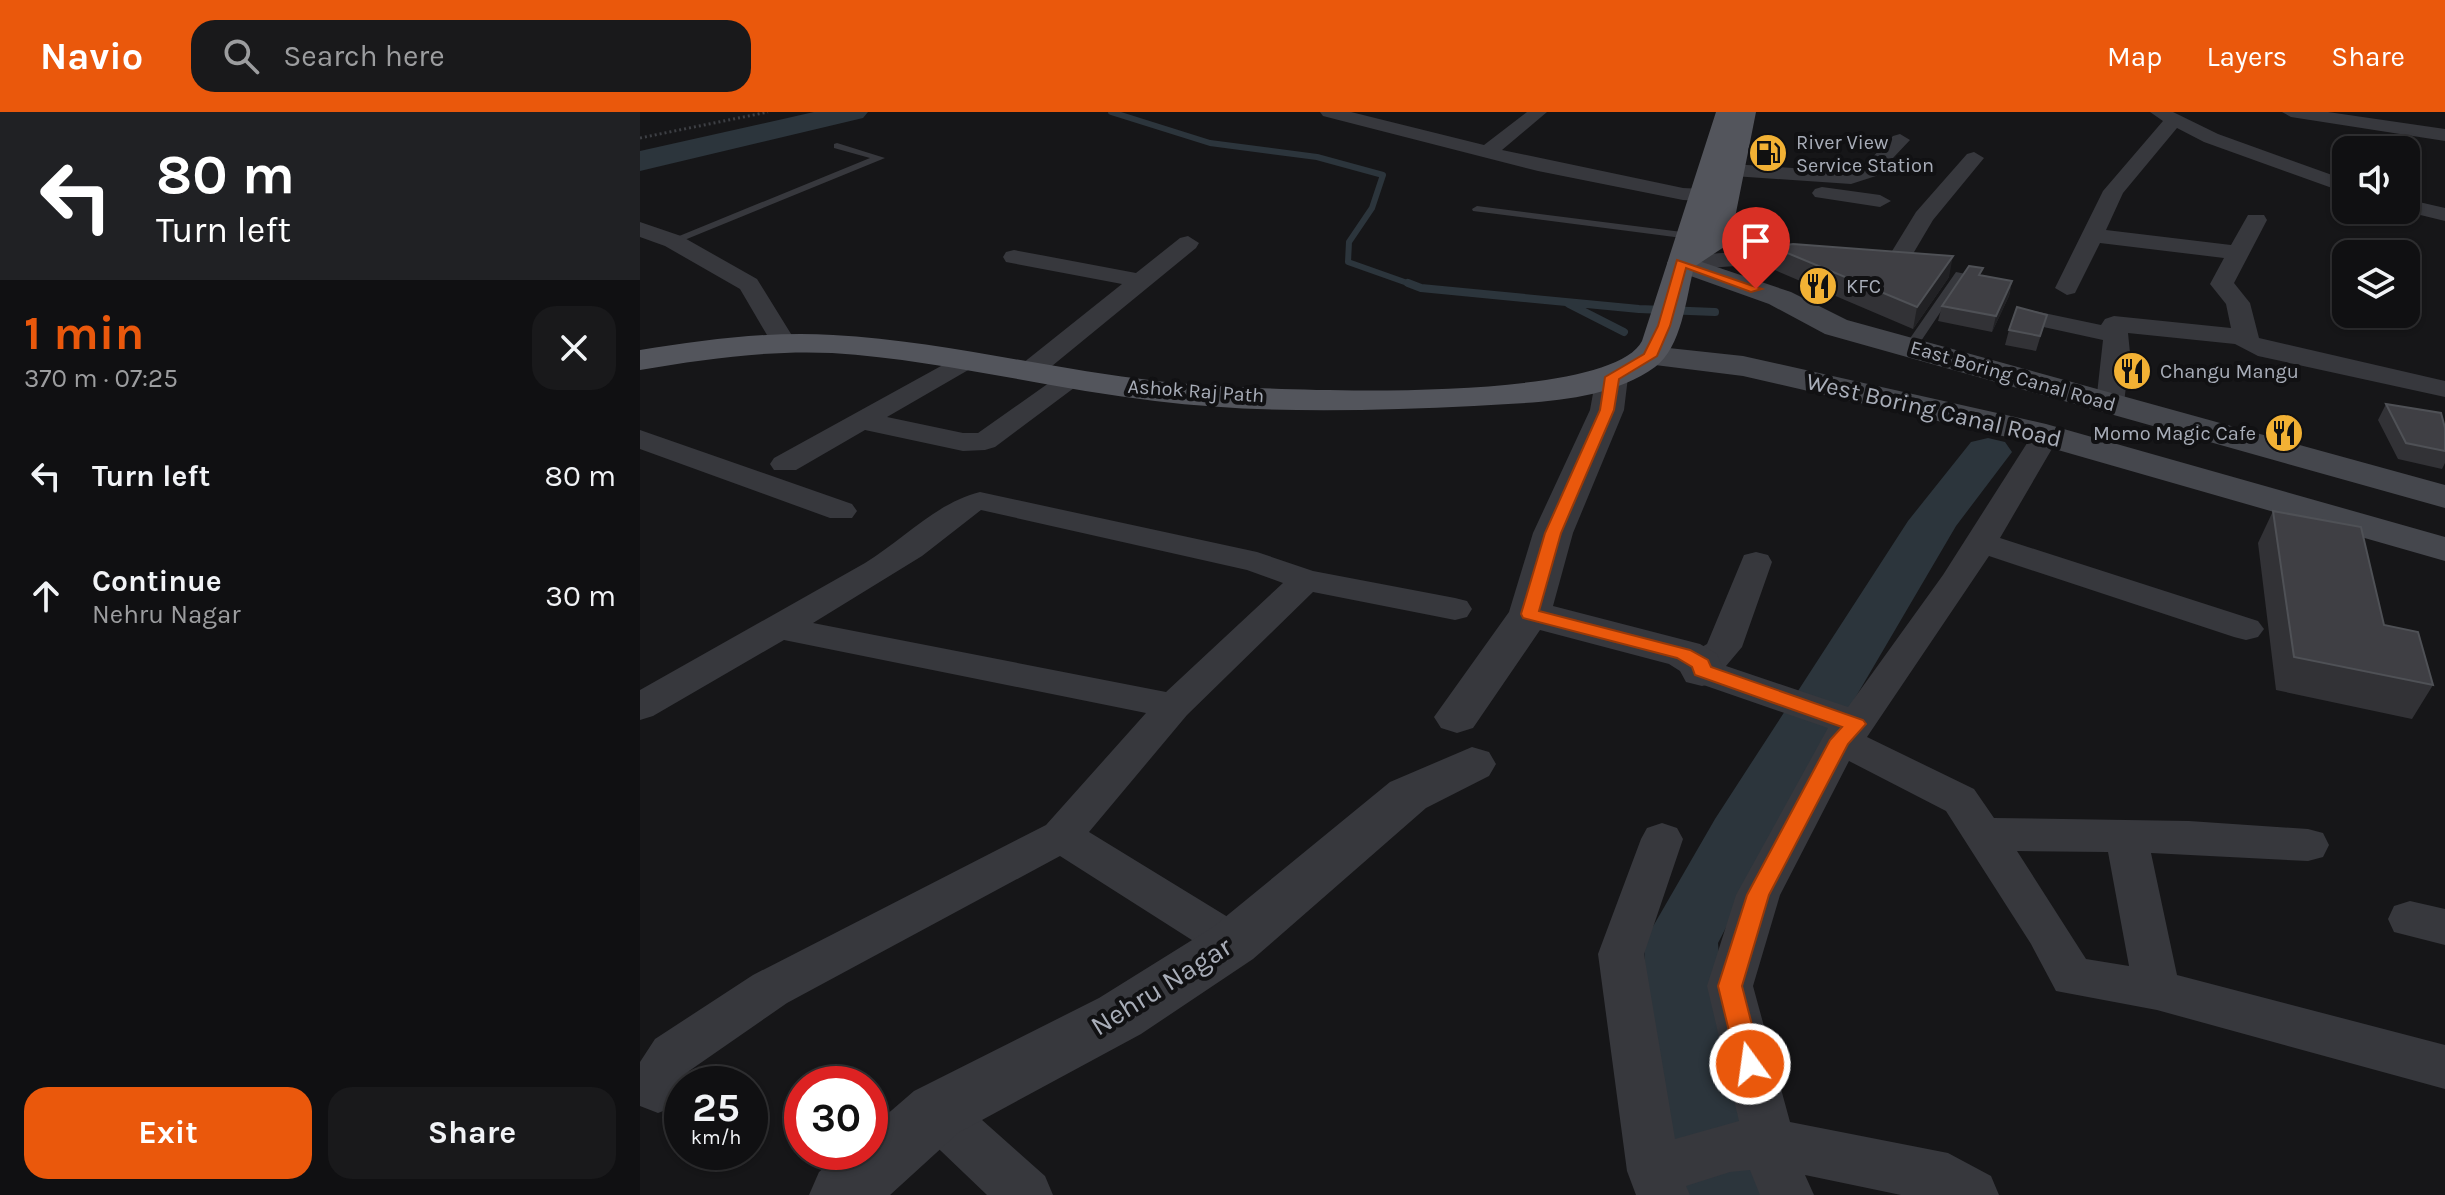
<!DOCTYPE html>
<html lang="en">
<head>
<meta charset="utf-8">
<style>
  :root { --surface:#101012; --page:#19191b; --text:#f1f3f6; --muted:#9c9d9f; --line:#303032; --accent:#ea580c }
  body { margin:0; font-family:Karla,sans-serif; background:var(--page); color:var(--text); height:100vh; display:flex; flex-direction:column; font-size:30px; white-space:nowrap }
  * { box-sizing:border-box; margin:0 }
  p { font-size:26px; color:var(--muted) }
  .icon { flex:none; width:44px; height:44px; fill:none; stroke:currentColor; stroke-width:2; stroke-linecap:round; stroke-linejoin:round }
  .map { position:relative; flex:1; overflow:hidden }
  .panel { display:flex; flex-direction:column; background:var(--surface); width:640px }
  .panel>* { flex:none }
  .guide { background:#202124; color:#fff; overflow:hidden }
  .tools { position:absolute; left:1692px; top:24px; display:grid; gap:16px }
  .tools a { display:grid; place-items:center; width:88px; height:88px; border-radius:16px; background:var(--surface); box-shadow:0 2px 6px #0004,0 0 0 2px var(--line); font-size:40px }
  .speed { position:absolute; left:24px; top:954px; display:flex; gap:16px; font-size:40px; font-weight:700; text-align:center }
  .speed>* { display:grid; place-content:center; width:104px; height:104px; border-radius:50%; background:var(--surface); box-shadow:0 2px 6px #0004,0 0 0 2px var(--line); line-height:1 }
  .speed small { font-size:20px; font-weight:400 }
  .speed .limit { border:12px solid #d22; background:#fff; color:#111 }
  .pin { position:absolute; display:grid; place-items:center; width:68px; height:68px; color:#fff; margin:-82px -34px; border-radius:50% 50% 50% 0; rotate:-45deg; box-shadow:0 0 8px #0007 }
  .pin .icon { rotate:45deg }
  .me { position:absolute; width:88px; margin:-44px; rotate:346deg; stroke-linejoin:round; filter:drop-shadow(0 0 6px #0008) }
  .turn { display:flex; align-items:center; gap:28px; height:168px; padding:0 24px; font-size:36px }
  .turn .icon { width:104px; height:104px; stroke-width:2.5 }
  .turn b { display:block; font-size:56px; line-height:68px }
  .round { display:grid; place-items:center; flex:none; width:84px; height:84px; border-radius:24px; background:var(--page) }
  .headline { display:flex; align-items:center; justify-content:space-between; height:136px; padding:0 24px }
  h1 { font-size:48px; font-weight:700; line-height:60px; color:var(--accent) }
  .action { display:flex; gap:16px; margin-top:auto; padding:16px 24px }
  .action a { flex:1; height:92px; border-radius:24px; background:var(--accent); color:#fff; font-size:32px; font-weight:700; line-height:92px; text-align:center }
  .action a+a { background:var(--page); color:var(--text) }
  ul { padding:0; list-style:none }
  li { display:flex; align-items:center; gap:24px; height:120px; padding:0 24px }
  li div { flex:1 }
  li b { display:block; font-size:30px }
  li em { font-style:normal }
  header { display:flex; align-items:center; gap:48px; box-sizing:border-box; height:112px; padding:0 40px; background:var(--accent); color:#fff }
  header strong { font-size:38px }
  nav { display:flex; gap:44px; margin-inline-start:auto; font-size:28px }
  .search { width:560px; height:72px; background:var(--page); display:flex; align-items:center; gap:20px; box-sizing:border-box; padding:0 28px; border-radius:24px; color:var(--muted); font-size:30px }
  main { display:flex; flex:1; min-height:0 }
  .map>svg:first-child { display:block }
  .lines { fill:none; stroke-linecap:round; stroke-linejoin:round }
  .stream-far1 { stroke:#2c353c; stroke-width:6 }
  .stream { stroke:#2c353c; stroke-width:8 }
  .river { fill:#2c353c; fill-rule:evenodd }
  .path { stroke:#3d3f44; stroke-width:3; stroke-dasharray:2 3; stroke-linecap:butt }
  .service { fill:#37383d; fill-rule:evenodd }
  .minor { fill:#37383d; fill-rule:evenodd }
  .tertiary { fill:#37383d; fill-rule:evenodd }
  .secondary { fill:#45474d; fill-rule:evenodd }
  .primary { fill:#53555c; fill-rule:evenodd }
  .wall { fill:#323236 }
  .shaded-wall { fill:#212124 }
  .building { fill:#3f3f44; stroke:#4f5156; stroke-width:2 }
  .route { fill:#ea580c; stroke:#983908; stroke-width:2 }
  .labels { text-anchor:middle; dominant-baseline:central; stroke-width:8; stroke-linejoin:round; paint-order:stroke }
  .far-poi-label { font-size:20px; fill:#a8adb8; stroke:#111113; text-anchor:start }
  .far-street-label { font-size:20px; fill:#a8adb8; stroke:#111113 }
  .street-label { font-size:24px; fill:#a8adb8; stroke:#111113 }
  .near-street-label { font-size:28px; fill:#a8adb8; stroke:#111113 }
</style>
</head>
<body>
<header>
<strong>Navio</strong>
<div class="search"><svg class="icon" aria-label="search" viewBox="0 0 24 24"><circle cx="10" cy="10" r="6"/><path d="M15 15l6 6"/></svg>Search here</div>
<nav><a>Map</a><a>Layers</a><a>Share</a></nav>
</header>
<main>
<section class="panel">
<div class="guide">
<div class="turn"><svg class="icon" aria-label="left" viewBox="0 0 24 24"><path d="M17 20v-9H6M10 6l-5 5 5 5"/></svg><div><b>80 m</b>Turn left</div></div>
</div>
<div class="headline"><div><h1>1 min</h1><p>370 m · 07:25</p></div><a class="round"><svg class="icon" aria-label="close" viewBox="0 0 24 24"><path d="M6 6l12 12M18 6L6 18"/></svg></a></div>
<ul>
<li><svg class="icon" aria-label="left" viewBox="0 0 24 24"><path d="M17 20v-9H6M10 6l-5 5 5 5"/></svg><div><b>Turn left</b></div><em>80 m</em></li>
<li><svg class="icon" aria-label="ahead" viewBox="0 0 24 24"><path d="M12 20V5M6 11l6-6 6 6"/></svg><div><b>Continue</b><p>Nehru Nagar</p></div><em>30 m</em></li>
</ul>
<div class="action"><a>Exit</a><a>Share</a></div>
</section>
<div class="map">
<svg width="1805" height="1083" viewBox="0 0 1805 1083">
  <rect width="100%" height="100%" fill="#161618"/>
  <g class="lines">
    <path class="stream-far1" d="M471,0L570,31L677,45L743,63L732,96L709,130L708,150L773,173"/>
    <path class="stream" d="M768,171L781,176L999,197L1075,200
      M929,192L984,220"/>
    <path class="river" d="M174,0H228L223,6L0,59V39Z
      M1348,326L1365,330L1372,340L1316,414L1126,738L1078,831L1087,943L1134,1083H1048L1007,943L1004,830L1075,707L1268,409L1331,330Z"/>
    <path class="path" d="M0,26L128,0"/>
    <path class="service" d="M197,31L245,46L37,131L27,129L230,46L194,36V32Z
      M837,94L1050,121L1056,124L1050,127L833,99L832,97Z
      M1316,160L1326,162L1275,238H1265L1264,235Z"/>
    <path class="minor" d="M680,0H711L844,33L887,0H907L862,38L1043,76L1063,77L1073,83L1063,89L1043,88L898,59L683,4Z
      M1510,0H1533L1578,22L1706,68V81L1564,30L1537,16L1483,81L1466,118L1591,133L1608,103H1624L1627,108L1594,171L1610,191L1619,226L1805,269V285L1618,244L1595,232L1488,221L1490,241L1484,291L1480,297H1460L1456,291L1463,228L1376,209L1373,204L1376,199L1385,197L1461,213L1465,207L1474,204L1591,216L1586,192L1570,172L1584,146L1460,131L1435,181L1427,183L1415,176L1463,79L1523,9Z
      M1642,0H1688L1805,17V29L1651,5Z
      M1260,22L1270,28L1236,64L1211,72L1093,64L1083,58L1093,52L1210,60L1222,56L1253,24Z
      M1334,40L1344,46L1293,108L1264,157L1164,149L1041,158L1029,151L1041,144L1164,135L1249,144L1276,100L1327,42Z
      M1182,75L1240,83L1251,89L1240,95L1175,85L1172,81L1175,77Z
      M1766,87L1805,96V109L1760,98H1766Z
      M0,110L41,124L117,167L156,230L152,235H134L100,177L25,134L0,125Z
      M548,124L559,131L556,136L401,263H383L379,257L383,251L482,172L366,150L363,145L366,140L374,138L496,161L540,126Z
      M321,243L330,245L334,251L330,257L247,305L323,321H338L423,261H443L446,267L355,335L345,338L323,339L225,318L156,358H134L130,352L134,346Z
      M1406,314L1416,317L1420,323L1360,426L1618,509L1624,517L1618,525L1606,528L1594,525L1349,444L1227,625L1334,677L1354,706L1549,709L1668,717L1683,721L1689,733L1683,745L1668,749L1511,741L1537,863L1805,933V977L1517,898L1416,879L1391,832L1306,699L1209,649L1140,783L1113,874L1150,1010L1308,1041L1351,1064L1359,1083H1261L1165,1063L1174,1083H1120L1110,1058L1090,1060L1046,1074L1050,1083H996L987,1059L958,842L1001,727L1007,716L1022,711L1037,716L1043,727L1004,842L1035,1027L1099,1009L1067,874L1096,783L1188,616L1049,568L1043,552L1048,543L1067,532L1104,443L1116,440L1128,443L1132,450L1102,535L1086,554L1208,595L1303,463L1396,317ZM1377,739L1468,740L1489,854L1446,847Z
      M0,318L212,392L217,399L212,406H190L0,337Z
      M340,380L617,440L673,459L815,486L827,489L832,497L827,505L815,508L673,480L547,603L449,720L609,818L616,831L609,844L593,850L577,844L420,744L147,891L49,959L36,994L18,1001L0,994V950L15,927L113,863L406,713L506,601L144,528L13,604L0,608V578L225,451C264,427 296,391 340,380ZM341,398L607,458L643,471L526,580L173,511L282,444Z
      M1770,789L1805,797V833L1754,820L1748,807L1754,794Z
      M296,976L314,983L405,1064L413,1083H347L278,1017L270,1000L278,983Z"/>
    <path class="tertiary" d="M972,255L984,258L988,265L984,298L933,421L913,494L1060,532L1077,542L1084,559L1078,570L1062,574L1046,570L1040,559L1029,552L900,518L833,616L817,621L801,616L794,605L869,500L893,421L950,298L956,265L960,258Z
      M832,635L849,640L856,652L849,664L786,696L613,847L501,922L318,1021L250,1083H169L179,1060L203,1040H230V1017L274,979L459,886L573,815L750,670Z"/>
    <path class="secondary" d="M1041,143L1151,180L1207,208L1805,373V396L1185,222L1129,192L1031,157L1027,151L1031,145Z
      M1010,234L1103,244L1406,312L1805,425V449L1397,332L1103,264L999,251L994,244L999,237Z"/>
    <path class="primary" d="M1076,0H1116L1090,131L1054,155C1046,186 1042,235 1015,255C965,291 893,290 834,294C728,299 621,302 515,289C407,276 301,248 192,241C128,238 64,247 0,258V238C64,228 128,219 193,223C302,229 409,257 517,269C593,278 967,297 1002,229Z"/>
  </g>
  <path class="wall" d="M1133,135L1309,165L1273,217L1130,156Z
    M1341,163L1372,169L1369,184L1352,220L1298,209L1302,194Z
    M1407,203L1396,239L1365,233L1369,218Z
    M1746,292L1805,316V351L1802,357L1758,347L1738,308Z
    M1633,399L1744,513L1793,573L1772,607L1636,578L1618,431Z"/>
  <path class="shaded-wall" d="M1313,144L1309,165L1273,217L1277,195Z
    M1372,169L1369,184L1352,220L1356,204Z"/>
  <path class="building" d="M1153,132L1313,144L1277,195L1133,135Z
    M1329,154L1343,156L1339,163L1372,169L1356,204L1302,194Z
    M1377,195L1407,203L1400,224L1369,218Z
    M1746,292L1801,301L1805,316V339L1766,331Z
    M1633,399L1721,415L1744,513L1778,520L1793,573L1654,545Z"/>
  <path class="route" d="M1037,148L1122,177L1111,180L1046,156L1030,214L1017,244L979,267L974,298L921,421L899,499L1050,538L1068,548L1071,555L1223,608L1226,612L1208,632L1129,783L1102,874L1122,952L1119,960L1110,964L1101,960L1097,952L1078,874L1107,783L1190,628L1202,615L1055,563L1052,555L1037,546L883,506L881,502L905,421L960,298L965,265L1004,242L1018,214Z"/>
  <defs>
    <symbol id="fuel-disc" viewBox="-11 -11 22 22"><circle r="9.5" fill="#f2b134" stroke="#111113"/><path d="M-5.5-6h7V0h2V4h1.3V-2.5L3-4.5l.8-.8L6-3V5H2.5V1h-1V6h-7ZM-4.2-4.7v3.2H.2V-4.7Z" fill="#111"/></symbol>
    <symbol id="restaurant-disc" viewBox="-11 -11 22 22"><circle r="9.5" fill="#f2b134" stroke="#111113"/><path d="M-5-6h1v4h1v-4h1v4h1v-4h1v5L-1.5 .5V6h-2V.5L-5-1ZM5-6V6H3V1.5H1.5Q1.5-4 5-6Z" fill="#111"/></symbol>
  </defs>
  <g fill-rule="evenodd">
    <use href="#fuel-disc" x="1106" y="19" width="44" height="44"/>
    <use href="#restaurant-disc" x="1156" y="152" width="44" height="44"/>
    <use href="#restaurant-disc" x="1470" y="237" width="44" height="44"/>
    <use href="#restaurant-disc" x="1622" y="299" width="44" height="44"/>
  </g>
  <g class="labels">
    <g class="far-poi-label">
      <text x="1156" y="30">River View<tspan x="1156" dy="23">Service Station</tspan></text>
      <text x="1206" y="174">KFC</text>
      <text x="1520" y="259">Changu Mangu</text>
      <text x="1616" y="321" text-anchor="end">Momo Magic Cafe</text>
    </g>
    <g class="far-street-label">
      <text transform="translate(1373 264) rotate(16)">East Boring Canal Road</text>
      <text transform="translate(556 279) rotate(4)">Ashok Raj Path</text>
    </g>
    <g class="street-label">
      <text transform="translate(1294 298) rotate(13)">West Boring Canal Road</text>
    </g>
    <g class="near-street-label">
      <text transform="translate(521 874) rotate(-32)">Nehru Nagar</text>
    </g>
  </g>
</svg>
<div class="tools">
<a><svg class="icon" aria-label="sound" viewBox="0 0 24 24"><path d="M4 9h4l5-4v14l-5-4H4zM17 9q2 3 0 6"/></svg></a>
<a><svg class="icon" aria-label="layers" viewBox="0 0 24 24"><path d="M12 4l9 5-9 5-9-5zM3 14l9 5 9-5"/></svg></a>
</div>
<div class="speed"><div>25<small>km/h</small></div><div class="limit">30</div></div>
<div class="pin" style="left:1116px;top:177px;background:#d93025"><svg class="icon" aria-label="arrive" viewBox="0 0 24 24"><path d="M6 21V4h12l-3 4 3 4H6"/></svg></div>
<svg class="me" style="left:1110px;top:952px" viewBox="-20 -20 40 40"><circle r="17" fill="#ea580c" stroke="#fff" stroke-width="3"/><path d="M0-11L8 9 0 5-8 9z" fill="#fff"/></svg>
</div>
</main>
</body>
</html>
